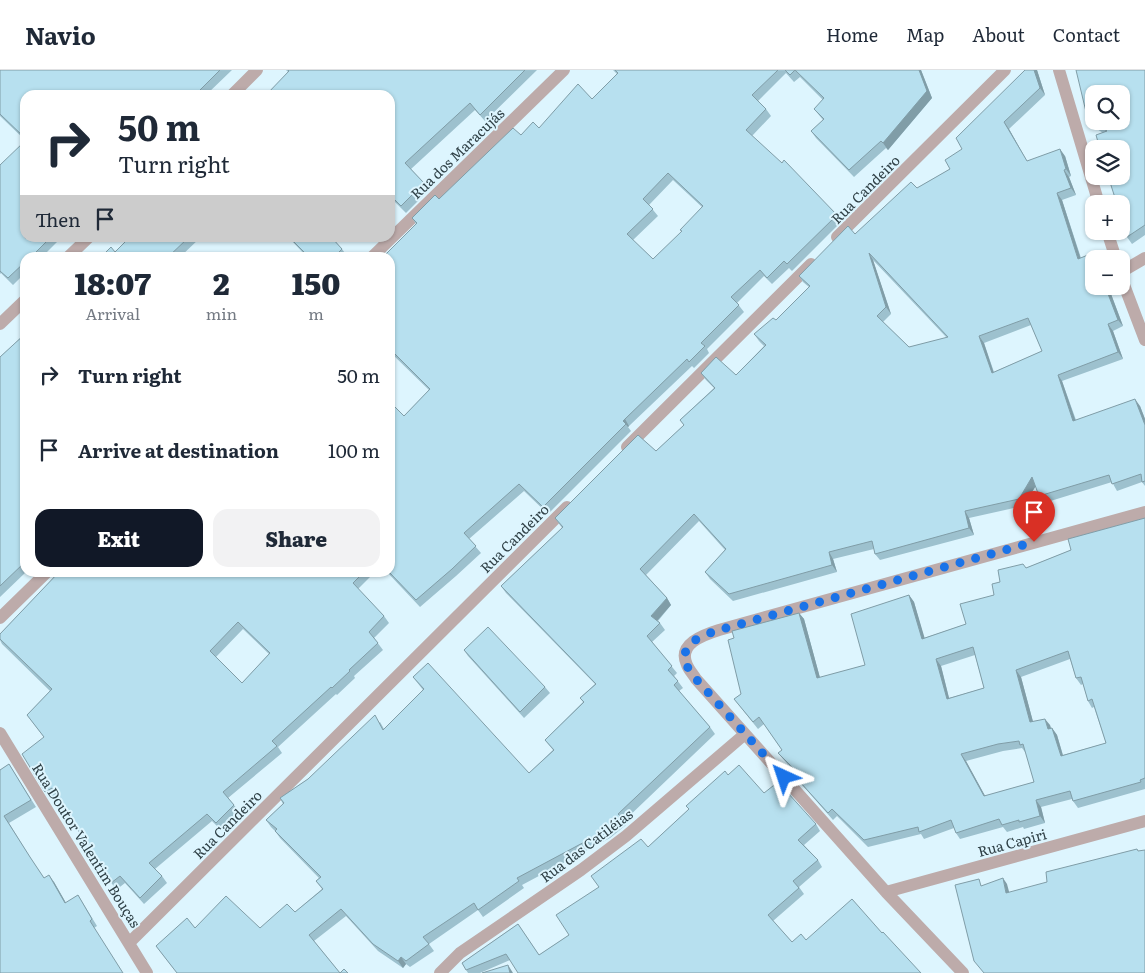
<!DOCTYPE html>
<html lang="en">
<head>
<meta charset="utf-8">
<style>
  :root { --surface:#fff; --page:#f2f2f3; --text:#1f2937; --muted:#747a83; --line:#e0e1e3; --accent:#111827 }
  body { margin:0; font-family:Literata,serif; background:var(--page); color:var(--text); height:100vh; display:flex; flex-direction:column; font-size:19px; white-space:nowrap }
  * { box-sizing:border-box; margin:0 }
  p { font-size:16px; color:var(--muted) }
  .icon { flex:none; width:28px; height:28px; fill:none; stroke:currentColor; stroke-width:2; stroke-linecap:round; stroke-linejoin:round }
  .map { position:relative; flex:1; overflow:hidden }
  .sheet { position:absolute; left:20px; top:182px; width:375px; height:325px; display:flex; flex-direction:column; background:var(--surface); border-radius:15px; box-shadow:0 1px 4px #0004 }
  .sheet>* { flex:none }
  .banner { position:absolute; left:20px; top:20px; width:375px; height:152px; border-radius:15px; box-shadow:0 1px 4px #0004; background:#fff; color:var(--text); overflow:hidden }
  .fabs { position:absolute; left:1085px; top:15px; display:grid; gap:10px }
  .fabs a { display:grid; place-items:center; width:45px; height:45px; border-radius:10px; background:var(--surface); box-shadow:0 1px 4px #0004; font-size:25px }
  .pin { position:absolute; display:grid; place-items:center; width:42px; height:42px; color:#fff; margin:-51px -21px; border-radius:50% 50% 50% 0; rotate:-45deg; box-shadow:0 0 5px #0007 }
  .pin .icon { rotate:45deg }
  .me { position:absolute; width:55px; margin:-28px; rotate:318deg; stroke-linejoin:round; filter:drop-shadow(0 0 4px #0008) }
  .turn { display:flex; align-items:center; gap:18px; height:105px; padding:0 15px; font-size:22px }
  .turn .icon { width:65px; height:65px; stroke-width:2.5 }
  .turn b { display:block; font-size:35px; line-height:42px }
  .then { display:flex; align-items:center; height:48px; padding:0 15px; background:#0003; gap:10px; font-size:19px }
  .eta { display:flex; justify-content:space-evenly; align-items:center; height:85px; text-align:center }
  .eta b { font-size:30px; font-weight:800; line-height:35px }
  .primary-button { display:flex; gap:10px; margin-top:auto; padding:10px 15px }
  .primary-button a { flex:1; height:58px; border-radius:15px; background:var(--accent); color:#fff; font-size:20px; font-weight:800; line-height:58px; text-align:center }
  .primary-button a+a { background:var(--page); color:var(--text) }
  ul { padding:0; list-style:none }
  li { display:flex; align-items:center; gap:15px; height:75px; padding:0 15px }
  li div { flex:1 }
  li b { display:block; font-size:19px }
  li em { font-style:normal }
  header { display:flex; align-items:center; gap:30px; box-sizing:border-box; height:70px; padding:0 25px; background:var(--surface); border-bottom:1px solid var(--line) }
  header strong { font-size:24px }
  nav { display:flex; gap:28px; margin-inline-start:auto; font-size:18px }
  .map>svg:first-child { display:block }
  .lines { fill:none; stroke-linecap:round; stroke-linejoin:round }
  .street { stroke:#bdabaa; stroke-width:12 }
  .wall { fill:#9dc1ce; fill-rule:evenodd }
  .shaded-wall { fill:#809da7 }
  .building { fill:#b7e0ef; stroke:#809da7; fill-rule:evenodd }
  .route { stroke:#1a73e8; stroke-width:9; stroke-dasharray:0 16.2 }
  .labels { text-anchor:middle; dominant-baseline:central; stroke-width:4; stroke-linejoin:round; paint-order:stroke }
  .street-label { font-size:14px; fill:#2f4046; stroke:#ddf5fe }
</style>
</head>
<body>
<header>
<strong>Navio</strong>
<nav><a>Home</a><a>Map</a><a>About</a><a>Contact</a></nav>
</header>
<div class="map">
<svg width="1145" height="903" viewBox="0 0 1145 903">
  <rect width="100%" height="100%" fill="#ddf5fe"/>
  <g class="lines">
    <path class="street" d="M1059,0L1099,134
      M232,25L257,0
      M1107,161L1116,189
      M837,167L1005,0
      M67,188L88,168
      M371,188L564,0
      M1121,202L1145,188
      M1121,207L1145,270
      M0,254L25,230
      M627,377L811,194
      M0,548L47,502
      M0,663L147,903
      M886,822L1145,751
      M129,873L567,437
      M440,903L460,883L581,800L626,766L745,664
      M963,903L886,822L696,609C693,604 689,600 687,595C677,574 703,565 719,560L1145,442"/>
  </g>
  <path class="wall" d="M0,0H232L206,25H25V70L0,46Z
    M286,0H537L485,51L475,40L411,99L424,113L429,120L406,143L390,127V25L288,2Z
    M613,0H921L932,28L888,80L886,78L854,107L816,68L811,61L823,50L814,39L823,30L800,7L794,12L786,3L758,31L766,39L771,46L752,66L837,145L842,151L792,201L789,198L772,214L764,206L737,233L744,242L707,279L709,283L694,298L692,296L629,356L628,357L631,361L548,444L524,421L469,469L481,483L456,506L420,537L387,502H390L404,346L429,320L390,282V188L416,154L412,148L439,129L521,65L539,58L592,29L617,4ZM673,110L702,137L682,162L653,189L633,170L658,146L649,135Z
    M1025,0H1037L1045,25L1009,59L1027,91L1065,86L1071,106L1069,107L1076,125L1062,130L1081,188L1093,183L1097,189H1094L1108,216L1123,256L1113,261L1123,289L1062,311L1076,350L1140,336L1145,349V416L1142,412L1117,421L1112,412L1044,433L1039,426L1036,416L1023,436L969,448L974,465L880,490L875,484L874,479L833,489L837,502L733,531L710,509L705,502L725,480L699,451L646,505L667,528L671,535L658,551L660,553L665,560L652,572L677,603L674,606L683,618L679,621L710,657L715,664L624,751L626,755L610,768L522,815L524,818L483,847L478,840L429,874L434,881L410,897L406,894L403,898L378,881L346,846L314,871L340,903H348H177L156,876L195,858H260L295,842L322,819L316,811L319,808L280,768L275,761L271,757L266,750L283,734L280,728L308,709L380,652L384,659L423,620L413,607L529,703L553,680L545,670L583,632L580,628L595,614L506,523L501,516L562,458L555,448L656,381L684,355L680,350L714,318L706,310L701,303L736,305L764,276L759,271L754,264L776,250L809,217L803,212L799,206L917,118L950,99L962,79ZM873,190L947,268L909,277L883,252L891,244ZM1031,255L1042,281L994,302L984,273Z
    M1145,0V165L1132,174L1127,167L1103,63L1097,59L1087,46Z
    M0,95L25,168H61L41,188H25V203L13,215L1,203L0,204Z
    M129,168H200L179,188H100L115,182Z
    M289,168H335L333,169L342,179L347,186L345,188H308Z
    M25,264V502H26L0,527V287Z
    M1145,448V719L1078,738L1073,731L1072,729L1041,737L1045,753L1024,759L1023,757L1007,762L1003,757L960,769L956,763L954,758L924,769L921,764L868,777L837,746L833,750L796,708L791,702L793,700L783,689L778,683L782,680L764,654L758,659L734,629L741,624L799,543L804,549L820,608L865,595L909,525L914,532L924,568L966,554L994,525L1000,512L1026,498L1071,480ZM975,585L984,618L949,628L941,596ZM1070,589L1076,608L1081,615L1083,614L1088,631L1092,638L1094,637L1106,673L1063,685L1057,665L1052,658L1051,659L1050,655L1033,652L1021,607ZM1022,678L1025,682H1026L1034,712L985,726L966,691L1003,681Z
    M59,502H375L358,519L384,546L389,553L374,568L383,580L354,606L355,608L337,625L336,624L278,677L282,683L228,728L239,741L221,760L212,751L155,799L162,806L167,813L144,834L125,813L116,820L56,725L50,729L45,722L44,667L27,645L50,621L2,574L0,570V564ZM243,559L269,584L242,613L216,587Z
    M464,580L545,617L550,623L524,648L468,586Z
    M9,694L36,737L9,753L34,794L44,808L54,812L66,833L78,825L97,856L94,858L0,903V700Z
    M728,705L764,723L816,754L820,761L804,775L818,790L822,797L799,817L804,824L773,851L792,872L806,870L882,863L921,903L510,890L480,903H468L462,893L518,854L539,885L569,865L599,817L648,777L689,739L686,736Z"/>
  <path class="shaded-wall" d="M919,0H921L932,28L888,80L883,73Z
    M1034,0H1037L1045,25L1040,18Z
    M1004,52L1009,59L1031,98L1027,91Z
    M1060,79L1065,86L1071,106L1066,99Z
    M1064,100L1069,107L1076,125L1071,118Z
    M1057,123L1062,130L1083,196L1078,189Z
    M869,183L873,190L891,244L886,237Z
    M1105,216H1108L1123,256L1118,250Z
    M1108,254L1113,261L1123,289L1118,282Z
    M979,266L984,273L996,310L992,303Z
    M1058,305L1062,311L1078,358L1073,351Z
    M1135,329L1140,336L1145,349V355Z
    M625,349L629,356L628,357L623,351Z
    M1032,407L1037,414L1023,436L1019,429Z
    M965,441L969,448L974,465L969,458Z
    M829,482L833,489L837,502L832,495Z
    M909,525L914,532L927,576L922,569Z
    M667,528L671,535L656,552L651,546Z
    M799,543L804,549L822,615L817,608Z
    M936,589L941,596L951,636L947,629Z
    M1016,600L1021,607L1035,659L1030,652Z
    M1045,649L1050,655L1053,666L1048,659Z
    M1052,658L1057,665L1065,693L1061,686Z
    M961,684L966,691L989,733L984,726Z
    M1036,730L1041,737L1045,753L1040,746Z
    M49,805L54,812L70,840L65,833Z
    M1003,808L1007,814L1011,829L1006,823Z
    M401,887L406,894L403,898L398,891Z
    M508,895L513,903H510Z"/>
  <path class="building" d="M0,0H220L195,25H25V68L0,44Z
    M288,0H525L480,45L470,33L405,93L424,113L401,136L390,125V25H266L289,1Z
    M615,0H778L752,25L766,39L746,60L782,93L784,90L837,145L787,194L784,191L767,208L760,200L731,227L739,235L701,273L705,276L689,292L687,289L625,349L623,351L626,354L543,437L519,414L464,463L476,476L452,499L416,530L389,502H390V332L404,346L430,319L390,279V188H382L417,153L412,148L435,125L439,129L513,58L521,65L533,52L539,58L578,14L592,29L618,3ZM668,103L703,136L680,160L682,161L653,189L627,164L653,139L643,129Z
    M785,0H795L790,5Z
    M795,0H919L927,21L883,73L881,71L849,100L811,61L824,49L814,39L824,28Z
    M1025,0H1034L1040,18L1004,52L1027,91L1060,79L1066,99L1064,100L1071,118L1057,123L1078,189L1093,183L1095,189H1094V216H1105L1118,250L1108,254L1118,282L1058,305L1073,351L1135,329L1145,355V411L1142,412L1141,404L1112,414L1109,405L1039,426L1032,407L1019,429L965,441L969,458L875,484L872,471L829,482L832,495L729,524L705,502L726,479L694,444L640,499L667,528L651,546L660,553L647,566L672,596L668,600L678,611L674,615L710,657L618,744L622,748L605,761L517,808L519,811L478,840L474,833L423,867L429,874L406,891L401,887L398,891L373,874L341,839L309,865L340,903L344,899L348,903H177L156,876L187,848L195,858L226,826L260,858L287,834L295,842L323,819L316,811L321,807L275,761L277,759L266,750L284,733L280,728L308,709L375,645L383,660L424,619L413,607L428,593L529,703L554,680L545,670L584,632L580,628L596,614L501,516L563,457L555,448L638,365L656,381L684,355L680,350L715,318L701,303L716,287L736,305L766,275L754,264L773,248L776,250L810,216L799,206L848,156L855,164L911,112L917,118L950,99L945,90L962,79L956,68ZM869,183L948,267L909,277L877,246L886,237ZM1028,248L1042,281L992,303L979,266Z
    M1076,0H1145V155L1127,167L1121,149V134H1117L1108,106H1121V79H1100L1096,65L1107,61L1092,52L1090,46H1087ZM1094,24H1121V51H1094Z
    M25,71V168H50L30,188H25V192L8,208L0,201V95Z
    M129,168H188L167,188H100L111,177L115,182Z
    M290,168H332L342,179L333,188H310Z
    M25,264V492L0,516V287Z
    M1145,448V708L1140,710L1141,712L1073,731L1070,721L1036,730L1040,746L1019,752V750L1002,755L999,749L956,763L951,750L919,762L918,757L864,770L832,739L828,743L791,702L794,699L778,683L782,680L759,647L753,652L734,629L741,624L728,570L734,568L732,561L799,543L817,608L865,595L851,544L909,525L922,569L966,554L960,534L994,525L992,514L1000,512L998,500L1023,494L1026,498L1071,480L1068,469ZM973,577L984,618L947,629L936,589ZM1068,581L1076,608L1081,607L1088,631L1092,629L1106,673L1061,686L1052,658L1048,659L1045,649L1030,652L1016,600ZM1019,671L1020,675L1023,674L1034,712L984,726L961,684L998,674Z
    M59,502H364L353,513L384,546L369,562L378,573L349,600L350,601L332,618L331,617L272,671L277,676L223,722L234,735L216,753L207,744L149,793L162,806L140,828L120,806L111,813L52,718L45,722L22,684L44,667L27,645L52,619L0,569V564ZM238,552L270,583L242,613L210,581Z
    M488,557L545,617L520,642L464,580Z
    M9,694L31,730L4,746L30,787L44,808L49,805L65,833L78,825L92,849L90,851L123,903H0V700Z
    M739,695L764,723L778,712L816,754L798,770L818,790L793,811L799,818L768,845L792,872L801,864L806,870L852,829L882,863L883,862L921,903H518L506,884L466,900L462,893L518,854L539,885L569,865L556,845L599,817L591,806L641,769L648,777L689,739L686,736L725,701L728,705Z
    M1137,779L1138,781L1145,780V903H984L974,891L955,815L979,809L981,816L1003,808L1006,823L1047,812L1046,802Z
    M508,895L510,903H482Z"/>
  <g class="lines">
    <path class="route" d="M784,707L696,609C693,604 689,600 687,596C677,574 703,565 719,560L1034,472"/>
  </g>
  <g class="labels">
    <g class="street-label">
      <text transform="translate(457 83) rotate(-44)">Rua dos Maracujás</text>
      <text transform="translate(865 119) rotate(-45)">Rua Candeiro</text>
      <text transform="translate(514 468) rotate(-45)">Rua Candeiro</text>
      <text transform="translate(227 754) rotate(-45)">Rua Candeiro</text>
      <text transform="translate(1012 772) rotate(-15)">Rua Capiri</text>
      <text transform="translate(87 775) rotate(58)">Rua Doutor Valentim Bouças</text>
      <text transform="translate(586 775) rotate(-37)">Rua das Catiléias</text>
    </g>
  </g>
</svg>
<div class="fabs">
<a><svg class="icon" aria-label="search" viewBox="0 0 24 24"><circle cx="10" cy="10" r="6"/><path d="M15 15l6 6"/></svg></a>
<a><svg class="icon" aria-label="layers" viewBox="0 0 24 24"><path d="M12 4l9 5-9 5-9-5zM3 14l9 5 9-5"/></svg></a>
<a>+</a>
<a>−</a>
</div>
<div class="pin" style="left:1034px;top:472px;background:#d93025"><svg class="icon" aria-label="arrive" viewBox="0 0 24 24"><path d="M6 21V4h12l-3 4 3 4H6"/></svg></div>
<svg class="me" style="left:784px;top:707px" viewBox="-20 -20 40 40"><path d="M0-17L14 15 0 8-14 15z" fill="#1a73e8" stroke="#fff" stroke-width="4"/></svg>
<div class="banner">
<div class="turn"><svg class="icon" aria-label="right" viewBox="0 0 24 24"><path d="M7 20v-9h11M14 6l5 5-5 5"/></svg><div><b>50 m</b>Turn right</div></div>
<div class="then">Then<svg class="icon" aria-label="arrive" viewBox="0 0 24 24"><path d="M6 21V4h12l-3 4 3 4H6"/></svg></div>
</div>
<section class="sheet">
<div class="eta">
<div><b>18:07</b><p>Arrival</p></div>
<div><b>2</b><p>min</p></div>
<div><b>150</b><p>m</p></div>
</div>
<ul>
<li><svg class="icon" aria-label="right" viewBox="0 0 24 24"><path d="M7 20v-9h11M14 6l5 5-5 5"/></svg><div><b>Turn right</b></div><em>50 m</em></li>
<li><svg class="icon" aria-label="arrive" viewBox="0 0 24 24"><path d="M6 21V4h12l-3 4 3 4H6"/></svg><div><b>Arrive at destination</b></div><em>100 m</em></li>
</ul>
<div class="primary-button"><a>Exit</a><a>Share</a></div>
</section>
</div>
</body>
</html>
